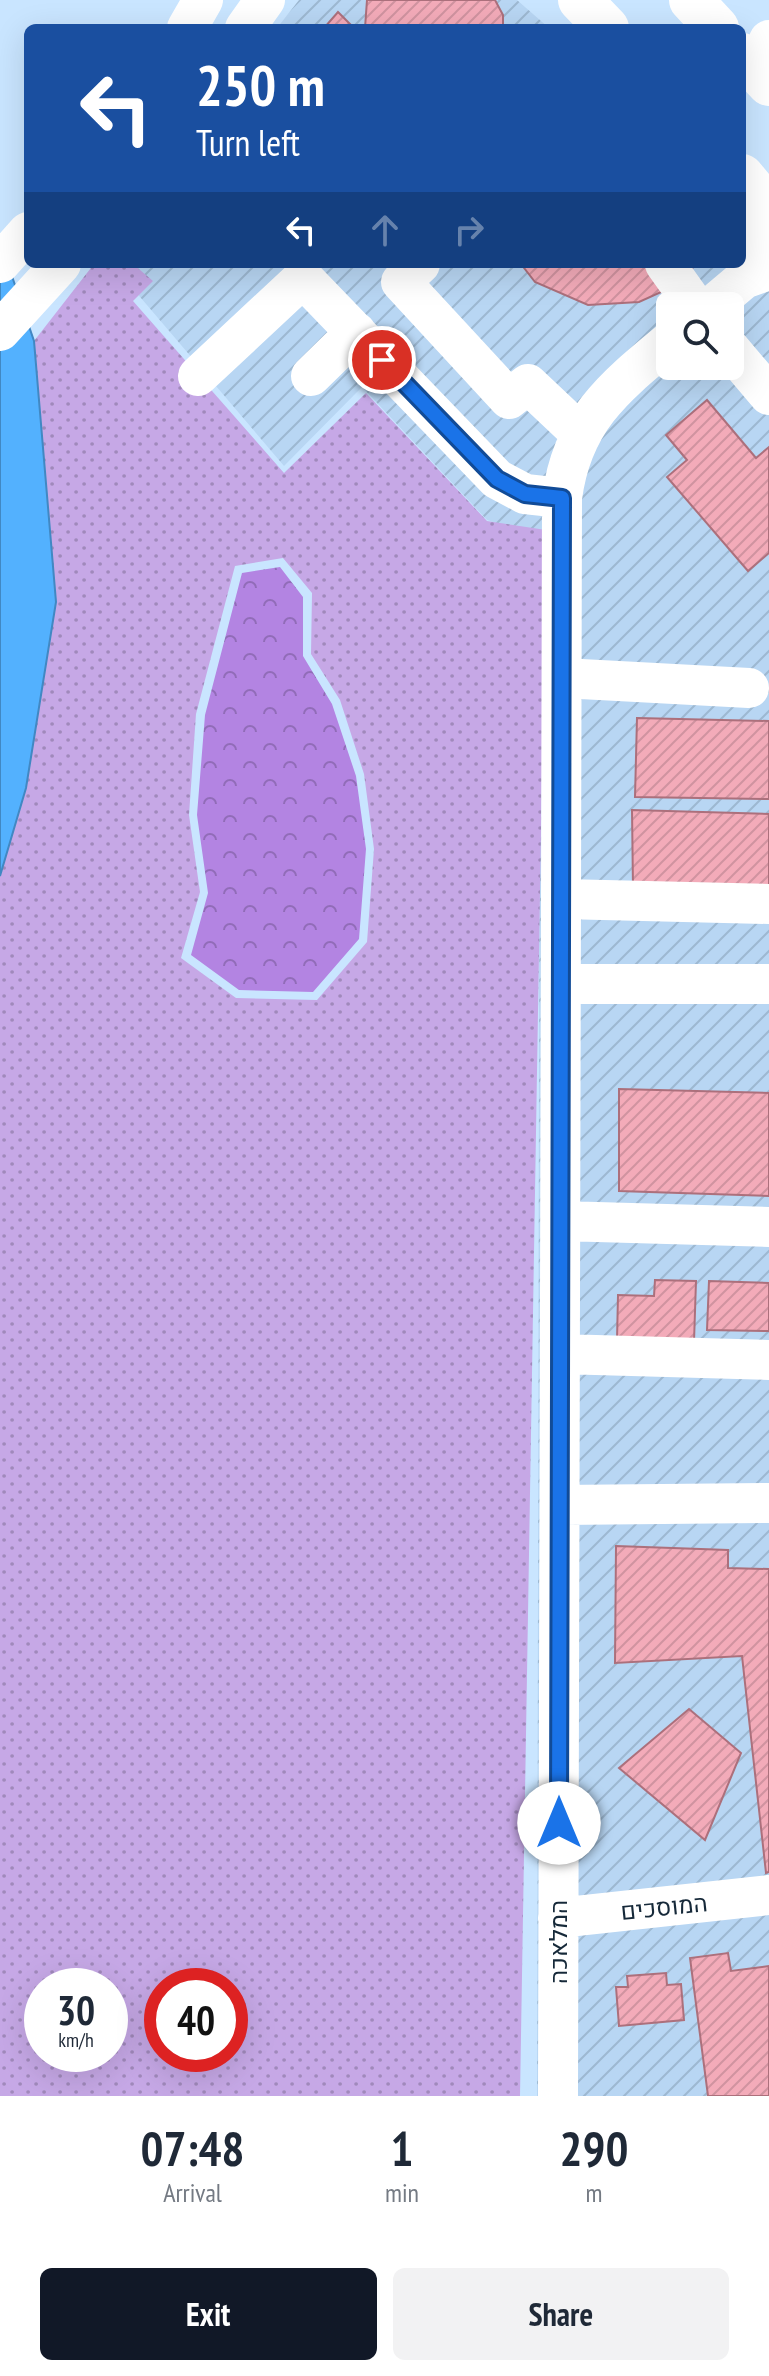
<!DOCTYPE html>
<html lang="en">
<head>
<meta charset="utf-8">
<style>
  :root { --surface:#fff; --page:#f2f2f3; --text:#1f2937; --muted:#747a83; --accent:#111827 }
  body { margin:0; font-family:"PT Sans Narrow",Heebo,sans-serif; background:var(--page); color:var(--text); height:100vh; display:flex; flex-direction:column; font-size:30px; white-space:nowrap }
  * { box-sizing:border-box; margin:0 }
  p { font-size:26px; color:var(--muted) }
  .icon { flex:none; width:44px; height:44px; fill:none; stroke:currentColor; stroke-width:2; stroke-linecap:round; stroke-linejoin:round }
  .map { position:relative; height:2096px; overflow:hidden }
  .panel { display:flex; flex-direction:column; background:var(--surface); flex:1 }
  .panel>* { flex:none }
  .hud { position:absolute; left:24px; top:24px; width:722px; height:244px; border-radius:12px; box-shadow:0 8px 32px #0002; background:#1a4fa0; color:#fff; overflow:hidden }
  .tools { position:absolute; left:656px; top:292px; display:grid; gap:16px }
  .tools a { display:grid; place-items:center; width:88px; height:88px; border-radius:12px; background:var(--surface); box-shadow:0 8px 32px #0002; font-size:40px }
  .speed { position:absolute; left:24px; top:1968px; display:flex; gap:16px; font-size:40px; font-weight:700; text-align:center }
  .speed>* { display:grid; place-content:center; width:104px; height:104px; border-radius:50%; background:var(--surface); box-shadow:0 8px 32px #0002; line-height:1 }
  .speed small { font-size:20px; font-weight:400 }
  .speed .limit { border:12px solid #d22; background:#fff; color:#111 }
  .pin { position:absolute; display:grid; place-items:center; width:68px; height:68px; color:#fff; margin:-34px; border:4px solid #fff; border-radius:50%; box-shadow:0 2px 8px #0007 }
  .me { position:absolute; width:88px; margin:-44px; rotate:0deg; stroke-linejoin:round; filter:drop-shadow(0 0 6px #0008) }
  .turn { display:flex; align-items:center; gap:28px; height:168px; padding:0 40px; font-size:36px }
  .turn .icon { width:104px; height:104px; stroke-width:2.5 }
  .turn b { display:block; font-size:56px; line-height:68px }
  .lanes { display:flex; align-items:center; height:76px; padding:0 40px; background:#0003; justify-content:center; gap:40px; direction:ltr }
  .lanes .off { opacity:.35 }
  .eta { display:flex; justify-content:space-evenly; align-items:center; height:136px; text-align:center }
  .eta b { font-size:48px; font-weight:700; line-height:56px }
  .cta { display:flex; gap:16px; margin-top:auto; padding:16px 40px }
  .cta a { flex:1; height:92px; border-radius:12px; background:var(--accent); color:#fff; font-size:32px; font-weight:700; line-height:92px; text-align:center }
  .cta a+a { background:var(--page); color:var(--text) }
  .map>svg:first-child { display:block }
  .industrial { fill:url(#industrial-furrows); fill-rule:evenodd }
  .grass { fill:url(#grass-dots); fill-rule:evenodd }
  .forest { fill:url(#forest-crowns) }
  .water { fill:#53b1fe; stroke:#4188c3; stroke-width:2 }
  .building { fill:url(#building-hatch); stroke:#ac707c; stroke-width:2 }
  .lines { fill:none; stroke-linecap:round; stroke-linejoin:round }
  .minor { stroke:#fff; stroke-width:40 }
  .major { stroke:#fff; stroke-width:44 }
  .route-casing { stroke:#114b97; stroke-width:20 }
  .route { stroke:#1a73e8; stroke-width:14 }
  .labels { text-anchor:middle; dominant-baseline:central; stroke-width:8; stroke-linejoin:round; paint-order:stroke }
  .street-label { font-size:24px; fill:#162939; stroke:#fff }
</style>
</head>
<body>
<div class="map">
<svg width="769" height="2096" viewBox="0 0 769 2096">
  <defs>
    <pattern id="industrial-furrows" width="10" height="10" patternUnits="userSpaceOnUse" patternTransform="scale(2)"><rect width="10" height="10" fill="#b8d6f3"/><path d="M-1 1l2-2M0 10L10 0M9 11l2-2" fill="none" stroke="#9db8d1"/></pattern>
    <pattern id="grass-dots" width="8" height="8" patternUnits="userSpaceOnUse" patternTransform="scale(2)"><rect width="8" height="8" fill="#c6a8e6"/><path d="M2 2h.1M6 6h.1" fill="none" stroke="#a089bb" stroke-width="1.8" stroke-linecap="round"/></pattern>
    <pattern id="forest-crowns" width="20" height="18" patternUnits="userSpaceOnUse" patternTransform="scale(2)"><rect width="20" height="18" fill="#b384e2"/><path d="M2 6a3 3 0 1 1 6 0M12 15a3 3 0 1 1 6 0" fill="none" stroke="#916cb8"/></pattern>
    <pattern id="building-hatch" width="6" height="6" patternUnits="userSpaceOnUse" patternTransform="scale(2)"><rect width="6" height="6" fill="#f3abb9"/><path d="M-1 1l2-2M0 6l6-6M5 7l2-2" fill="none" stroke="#d093a0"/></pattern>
  </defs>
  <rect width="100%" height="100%" fill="#c9e5ff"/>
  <path class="industrial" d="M299,0H517L549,28H277Z
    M132,264H742L769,275V2096H537L540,536L487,520L362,387L284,466L135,291ZM670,306H730V366H670Z"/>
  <path class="grass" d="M94,264H133L153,281L133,301L284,473L366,393L487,521L546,530L520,2096H0V876L26,788L54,614L34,341ZM283,558L312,593L311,654L340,700L364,774L374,849L367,942L317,1000L236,998L181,958L200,892L189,815L196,714L235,566ZM42,1986H110V2054H42ZM162,1986H230V2054H162Z"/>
  <path class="forest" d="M280,567L303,597V656L332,704L356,776L366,849L359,939L313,992L239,990L191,955L208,893L197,815L205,715L242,573Z"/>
  <path class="water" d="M0,241L34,341L56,602L26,788L0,876Z"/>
  <path class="building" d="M367,0H495L503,15V28H365Z
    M338,12L354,28H324Z
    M521,264H697L668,289L639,302L588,305L535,282Z
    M707,400L756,458L769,447V553L748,571L667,477L687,460L666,435Z
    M637,718L769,721V799L635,797Z
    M632,810L769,814V893L633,888Z
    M619,1089L769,1093V1196L619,1191Z
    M655,1280L696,1281L694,1342L617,1340L618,1295L654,1296Z
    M709,1281L769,1283V1331L707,1330Z
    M616,1546L728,1550V1568L769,1569V1872L766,1873L742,1656L615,1663Z
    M689,1709L741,1753L705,1840L619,1768Z
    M728,1953L731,1971L769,1966V2096H708L690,1958Z
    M666,1973L667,1985L681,1984L684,2020L619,2026L616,1987H628L627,1976Z"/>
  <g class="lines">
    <path class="minor" d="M187,28L203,0
      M245,28L265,0
      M769,40L757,71H769
      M742,179C753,219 764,240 744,279
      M0,263L28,232
      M420,264L401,282L509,399L528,384L581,434
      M665,264L695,306
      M712,306L744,279L769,270
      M0,331L61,264
      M730,349L769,395
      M198,376L303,278L497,479L525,494L562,498
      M311,376L356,332
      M562,678L749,688
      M562,899L769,904
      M561,984H769
      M561,1221L769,1227
      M560,1354L769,1360
      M560,1505L769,1503
      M558,1918L769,1895
      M558,2096L562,498C572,421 613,388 670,341"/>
    <path class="major" d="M580,0L607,28
      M691,0L717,28
      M742,55L769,84
      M742,176L769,208"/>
  </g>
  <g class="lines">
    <defs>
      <path id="route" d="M382,360L497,479L525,494L562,498L559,1823"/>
    </defs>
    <use href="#route" class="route-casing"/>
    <use href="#route" class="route"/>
  </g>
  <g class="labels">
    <g class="street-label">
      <text transform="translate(664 1907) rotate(-6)">המוסכים</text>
      <text transform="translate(558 1942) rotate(-90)">המלאכה</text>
    </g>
  </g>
</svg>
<div class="tools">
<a><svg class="icon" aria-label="search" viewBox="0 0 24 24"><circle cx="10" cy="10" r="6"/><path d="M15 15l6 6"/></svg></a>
</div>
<div class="speed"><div>30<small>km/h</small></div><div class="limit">40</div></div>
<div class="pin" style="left:382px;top:360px;background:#d93025"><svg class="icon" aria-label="arrive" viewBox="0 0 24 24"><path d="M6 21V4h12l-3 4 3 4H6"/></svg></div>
<svg class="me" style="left:559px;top:1823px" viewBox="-20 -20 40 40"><circle r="19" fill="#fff"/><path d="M0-13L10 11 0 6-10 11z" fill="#1a73e8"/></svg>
<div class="hud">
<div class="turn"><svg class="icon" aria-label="left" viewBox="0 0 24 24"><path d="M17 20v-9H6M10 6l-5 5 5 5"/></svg><div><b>250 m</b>Turn left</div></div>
<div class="lanes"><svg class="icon" aria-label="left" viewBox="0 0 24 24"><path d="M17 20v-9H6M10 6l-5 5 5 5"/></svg><svg class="icon off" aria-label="ahead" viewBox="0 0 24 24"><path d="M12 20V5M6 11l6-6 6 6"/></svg><svg class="icon off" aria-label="right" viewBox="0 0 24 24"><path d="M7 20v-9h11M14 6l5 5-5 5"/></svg></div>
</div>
</div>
<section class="panel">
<div class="eta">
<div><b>07:48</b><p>Arrival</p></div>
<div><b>1</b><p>min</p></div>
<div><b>290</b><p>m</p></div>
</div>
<div class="cta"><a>Exit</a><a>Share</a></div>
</section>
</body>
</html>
